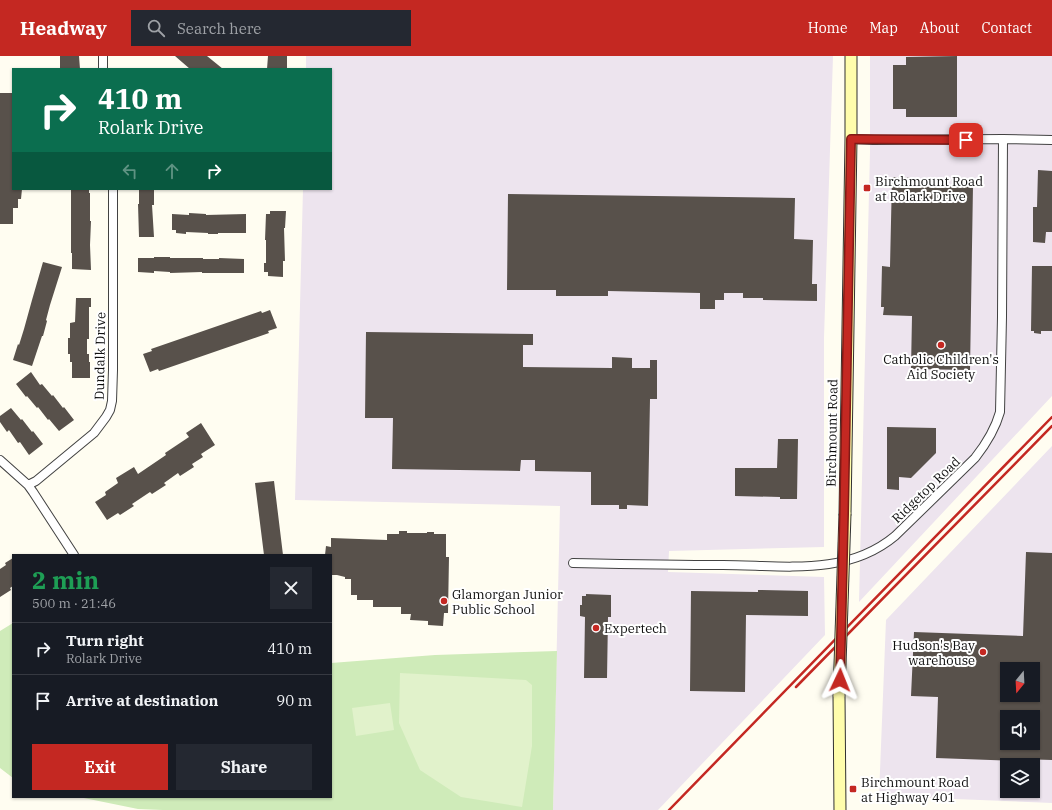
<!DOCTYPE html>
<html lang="en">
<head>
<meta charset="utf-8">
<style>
  :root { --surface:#171b24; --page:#242831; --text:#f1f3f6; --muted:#9ea1a6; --line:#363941; --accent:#c42822 }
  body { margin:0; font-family:"IBM Plex Serif",serif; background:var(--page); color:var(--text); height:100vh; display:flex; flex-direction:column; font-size:15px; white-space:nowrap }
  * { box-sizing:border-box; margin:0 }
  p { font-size:13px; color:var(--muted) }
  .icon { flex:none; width:22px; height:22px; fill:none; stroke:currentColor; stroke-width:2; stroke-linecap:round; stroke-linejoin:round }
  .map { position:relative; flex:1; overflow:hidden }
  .panel { position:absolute; left:12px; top:498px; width:320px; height:244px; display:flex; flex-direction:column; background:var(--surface); border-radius:0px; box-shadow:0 1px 3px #0004 }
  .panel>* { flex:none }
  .guide { position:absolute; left:12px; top:12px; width:320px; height:122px; border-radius:0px; box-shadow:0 1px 3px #0004; background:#0b6e4f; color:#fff; overflow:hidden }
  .needle { width:26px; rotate:198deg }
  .controls { position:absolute; left:1000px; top:606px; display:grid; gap:8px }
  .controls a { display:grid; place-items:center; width:40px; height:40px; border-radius:0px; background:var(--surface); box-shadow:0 1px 3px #0004; font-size:20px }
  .pin { position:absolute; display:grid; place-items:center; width:34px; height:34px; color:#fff; margin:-17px; border-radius:8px; box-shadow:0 2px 6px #0006 }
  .me { position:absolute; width:44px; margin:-22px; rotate:2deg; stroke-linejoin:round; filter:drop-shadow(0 0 3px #0008) }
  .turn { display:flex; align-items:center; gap:14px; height:84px; padding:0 20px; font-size:18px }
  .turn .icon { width:52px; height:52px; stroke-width:2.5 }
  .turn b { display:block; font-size:28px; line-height:34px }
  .lanes { display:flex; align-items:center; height:38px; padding:0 20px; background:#0003; justify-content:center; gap:20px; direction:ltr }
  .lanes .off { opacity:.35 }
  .round { display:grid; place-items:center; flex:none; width:42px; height:42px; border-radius:0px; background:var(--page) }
  .head { display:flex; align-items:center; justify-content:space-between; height:68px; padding:0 20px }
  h1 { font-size:24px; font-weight:700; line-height:30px; color:#1e9e55 }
  .action { display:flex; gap:8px; margin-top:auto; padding:8px 20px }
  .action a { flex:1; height:46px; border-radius:0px; background:var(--accent); color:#fff; font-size:16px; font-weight:700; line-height:46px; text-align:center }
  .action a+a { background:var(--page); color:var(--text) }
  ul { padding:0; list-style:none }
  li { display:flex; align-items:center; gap:12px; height:52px; padding:0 20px; border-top:1px solid var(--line) }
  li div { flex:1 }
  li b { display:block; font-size:15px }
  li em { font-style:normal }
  header { display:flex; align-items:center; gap:24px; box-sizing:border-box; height:56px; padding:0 20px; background:var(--accent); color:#fff }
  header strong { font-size:19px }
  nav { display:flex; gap:22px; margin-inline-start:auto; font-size:14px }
  .search { width:280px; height:36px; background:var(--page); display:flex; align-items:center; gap:10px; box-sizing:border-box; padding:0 14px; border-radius:0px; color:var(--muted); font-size:15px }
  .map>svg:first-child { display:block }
  .industrial { fill:#ede4ee; fill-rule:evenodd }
  .green { fill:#cfebb9 }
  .pitch { fill:#e1f2cb }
  .building { fill:#58514b; fill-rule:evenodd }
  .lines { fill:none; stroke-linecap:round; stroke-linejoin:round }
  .minor-casing { stroke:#424242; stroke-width:10 }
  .secondary-casing { stroke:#313131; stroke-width:13 }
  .minor { stroke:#fff; stroke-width:8 }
  .secondary { stroke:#fffdac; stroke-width:11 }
  .rail { stroke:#c42822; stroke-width:2.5 }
  .secondary-bridge-casing { stroke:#313131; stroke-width:13; stroke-linecap:butt }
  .secondary-bridge { stroke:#fffdac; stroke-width:11 }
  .route-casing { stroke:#7f1a16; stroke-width:10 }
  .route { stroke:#c42822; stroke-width:7 }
  .poi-dot { fill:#c42822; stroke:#fff; stroke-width:1.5 }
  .labels { text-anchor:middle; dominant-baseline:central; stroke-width:4; stroke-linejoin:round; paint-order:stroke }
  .poi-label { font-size:13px; fill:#0f0f0f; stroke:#fff; text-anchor:start }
  .street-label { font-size:13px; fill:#0f0f0f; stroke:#fff }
</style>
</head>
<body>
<header>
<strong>Headway</strong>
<div class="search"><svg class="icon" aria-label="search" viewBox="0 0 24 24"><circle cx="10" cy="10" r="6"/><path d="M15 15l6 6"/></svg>Search here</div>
<nav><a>Home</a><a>Map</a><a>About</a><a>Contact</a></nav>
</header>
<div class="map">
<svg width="1052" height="754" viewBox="0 0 1052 754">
  <rect width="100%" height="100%" fill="#fffdf1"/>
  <path class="industrial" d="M306,0H833L824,282V491L669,495L668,516L824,521L825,579L658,754H553L560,450L295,444L303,133H331V13H306Z
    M870,0H1052V340L859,546L870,96Z
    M1052,390V747L879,740L886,564ZM1007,613H1033V639H1007ZM1007,661H1033V687H1007ZM1007,709H1033V735H1007Z"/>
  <path class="green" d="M13,567V722L0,712V575Z
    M557,595L553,754H163L138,753L79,741H331V607L435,599Z"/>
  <path class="pitch" d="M400,617L526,624L532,629V690L522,751L461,741L420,714L399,667Z
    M390,647L394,674L356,680L352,652Z"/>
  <path class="building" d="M60,0H79L80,13H60Z
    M175,0H207L223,13H190Z
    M268,0H287V13H267Z
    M957,0V61H906V53H893V9H906V1Z
    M0,37H13V133H22L21,143H18V152H13V168H0Z
    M1038,114L1052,115V176H1046L1045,187L1033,186V151H1037Z
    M892,121L914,122V129L938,130V123H947V130H973L970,314L911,313L912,260L883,259L884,251H881L882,210L890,211Z
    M71,133H89V137H90V165H91L90,189L91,214L72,213V197H71Z
    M139,133H154V149H152L154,181H139L138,148H139Z
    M508,138L795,142L794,183L813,184L812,228H817V245L763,244V242H743V237H724V244H715V253H700V237L608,235V240H556V234H507Z
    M270,155H286L285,172H284L285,205H283V221L268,220V216H264V207H266V184H265L266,158H270Z
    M189,157L206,158V159L246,158V177H218V178H208V177L186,176V178L176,177V174H172V158L189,159Z
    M154,201H170V202H203V203H219V202L244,203V217H202V216L170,217V216L154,215V217L138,216V202H154Z
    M43,206L62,211L50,249L46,264L47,265L43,280H42L32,310L13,304L18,288L19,289L24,273L32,244Z
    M1032,210H1052V275H1041V278L1034,277V275H1031Z
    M76,242H91V251H89V283H87V298H89V306H90V322H72V306H70V298H68V282H70V267L75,266Z
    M270,254L277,272L268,275L269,277L159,315L158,313L150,316L143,298L152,295L151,293L261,255L262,257Z
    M366,276L533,278V289H523V311L612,312V301L632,302V312H650V304H657V343H650L648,450L627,449V453H619V449H591V416L535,415V404H521L520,415L392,413L393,362H365Z
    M31,316L40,329L42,328L52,340L53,339L63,352L64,351L74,364L59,375L49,363L48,364L38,351L37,352L27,340L26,341L16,328Z
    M11,352L21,364L22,363L32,376L33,375L43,388L29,399L20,386L18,387L9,374L7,376L0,366V360Z
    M201,367L215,389L201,398L203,401L192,408L194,411L180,420L178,417L164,427L166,429L152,438L150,436L132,448L134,450L120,459L118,457L107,464L95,446L106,439L105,436L118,427L116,422L134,411L138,418L166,399L165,397L189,381L186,377Z
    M887,371L936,372V397L911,422L899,421V434L887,433Z
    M778,383H798L797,443H780V441L735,440V412H777Z
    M274,425L283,499H264L255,427Z
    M399,475H407V477H427V476H434V478H446V501H449L448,557H444L443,570L428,569V565L410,564L411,558H401V551H373V544H357V539H351V523H345V521L337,519H331V499H325L326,490L331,491V482L387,484V478H399Z
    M1026,496L1052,497V704L1019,703V705L936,702L938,641L911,640L914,576L1023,580ZM1007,613H1033V639H1007ZM1007,661H1033V687H1007Z
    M13,502V530L10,532L11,534L0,541V513L6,509L5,507Z
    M758,534L808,535V560L746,559L745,636L690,635L691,535L758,536Z
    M586,538L611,539V561H608L607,622H584L585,561L580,560V549H582V540H586Z"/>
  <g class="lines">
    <defs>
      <path id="minor" d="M103,13V0
        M851,83L873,84L1003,83L1052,84
        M0,404L28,429L33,436L74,499
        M28,429L36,425L94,377L106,361L110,354L112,345L113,314V133
        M573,507C623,508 673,509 723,509C781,509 846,521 895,480L975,402C986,388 995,374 1000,356L1002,261L1003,83"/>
      <path id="secondary" d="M845,458L851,83V0
        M839,639L840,754"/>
    </defs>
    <use href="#minor" class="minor-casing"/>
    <use href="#secondary" class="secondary-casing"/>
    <use href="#minor" class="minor"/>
    <use href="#secondary" class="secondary"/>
    <path class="rail" d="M796,631L1052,370
      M669,754L1052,361"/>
    <defs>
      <path id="secondary-bridge" d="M839,639L845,458"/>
    </defs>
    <use href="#secondary-bridge" class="secondary-bridge-casing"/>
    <use href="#secondary-bridge" class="secondary-bridge"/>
  </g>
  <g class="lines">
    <defs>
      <path id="route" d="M840,624L844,458L851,83L966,84"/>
    </defs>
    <use href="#route" class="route-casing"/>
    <use href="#route" class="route"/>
  </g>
  <g class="poi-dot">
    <rect x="863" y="128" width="8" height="8" rx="2"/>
    <circle cx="941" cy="289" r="4"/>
    <circle cx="444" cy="545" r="4"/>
    <circle cx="596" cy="572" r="4"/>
    <circle cx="983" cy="596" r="4"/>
    <rect x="849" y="729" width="8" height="8" rx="2"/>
  </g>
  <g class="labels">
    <g class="poi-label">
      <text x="875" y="125">Birchmount Road<tspan x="875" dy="15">at Rolark Drive</tspan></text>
      <text x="941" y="303" text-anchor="middle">Catholic Children's<tspan x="941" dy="15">Aid Society</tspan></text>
      <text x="452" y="538">Glamorgan Junior<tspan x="452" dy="15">Public School</tspan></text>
      <text x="604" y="572">Expertech</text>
      <text x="975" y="589" text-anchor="end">Hudson's Bay<tspan x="975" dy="15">warehouse</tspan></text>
      <text x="861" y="726">Birchmount Road<tspan x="861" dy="15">at Highway 401</tspan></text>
    </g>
    <g class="street-label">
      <text transform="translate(100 300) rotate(-89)">Dundalk Drive</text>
      <text transform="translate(832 377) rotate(-89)">Birchmount Road</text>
      <text transform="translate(926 434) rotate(-44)">Ridgetop Road</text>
    </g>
  </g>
</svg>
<div class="controls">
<a><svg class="needle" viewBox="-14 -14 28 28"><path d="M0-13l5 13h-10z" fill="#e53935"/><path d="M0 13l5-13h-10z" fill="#9ea1a6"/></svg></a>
<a><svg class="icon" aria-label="sound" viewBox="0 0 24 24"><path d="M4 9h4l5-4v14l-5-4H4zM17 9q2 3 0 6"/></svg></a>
<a><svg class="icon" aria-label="layers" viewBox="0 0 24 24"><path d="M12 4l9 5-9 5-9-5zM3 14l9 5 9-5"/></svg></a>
</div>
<div class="pin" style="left:966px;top:84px;background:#d93025"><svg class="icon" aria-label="arrive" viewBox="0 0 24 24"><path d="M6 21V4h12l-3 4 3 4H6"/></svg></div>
<svg class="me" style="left:840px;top:624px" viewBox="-20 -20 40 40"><path d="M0-17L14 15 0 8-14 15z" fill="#c42822" stroke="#fff" stroke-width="4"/></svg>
<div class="guide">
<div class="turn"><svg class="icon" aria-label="right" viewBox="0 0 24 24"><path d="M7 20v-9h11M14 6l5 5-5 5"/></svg><div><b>410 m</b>Rolark Drive</div></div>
<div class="lanes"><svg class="icon off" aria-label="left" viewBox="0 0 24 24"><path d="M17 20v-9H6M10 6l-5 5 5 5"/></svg><svg class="icon off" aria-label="ahead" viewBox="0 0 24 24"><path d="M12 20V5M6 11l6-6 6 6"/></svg><svg class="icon" aria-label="right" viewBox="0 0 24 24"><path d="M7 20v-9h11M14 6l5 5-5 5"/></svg></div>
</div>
<section class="panel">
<div class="head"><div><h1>2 min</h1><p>500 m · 21:46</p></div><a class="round"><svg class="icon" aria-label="close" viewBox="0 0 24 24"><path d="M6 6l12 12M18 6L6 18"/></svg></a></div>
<ul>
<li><svg class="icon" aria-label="right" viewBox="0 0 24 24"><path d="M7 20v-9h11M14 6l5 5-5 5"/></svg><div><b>Turn right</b><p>Rolark Drive</p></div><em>410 m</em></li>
<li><svg class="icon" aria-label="arrive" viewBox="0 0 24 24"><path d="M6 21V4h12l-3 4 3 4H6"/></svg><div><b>Arrive at destination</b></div><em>90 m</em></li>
</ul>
<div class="action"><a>Exit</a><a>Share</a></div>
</section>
</div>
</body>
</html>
